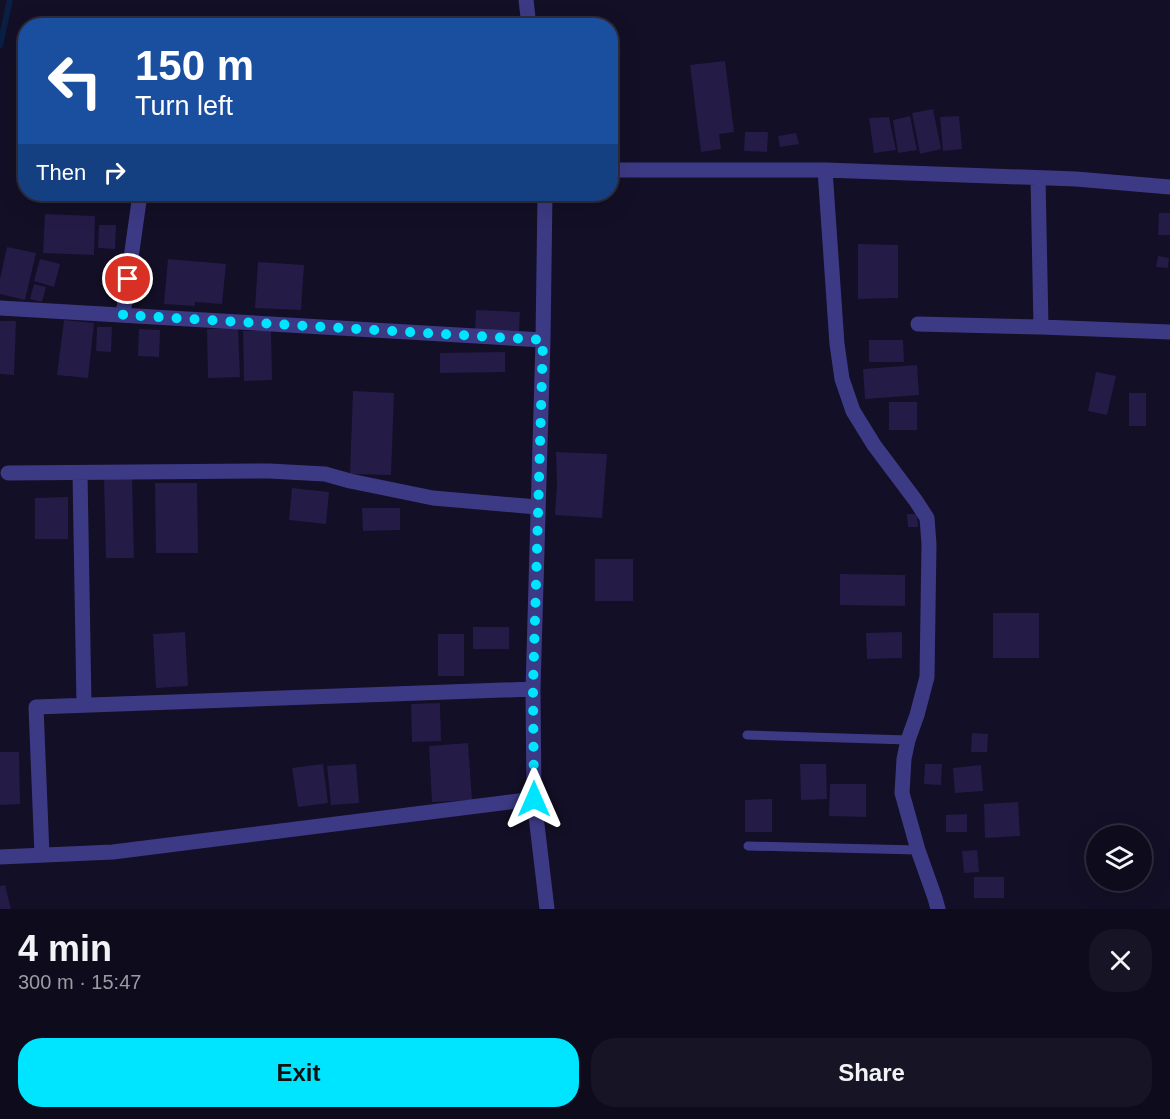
<!DOCTYPE html>
<html lang="en">
<head>
<meta charset="utf-8">
<style>
  :root { --surface:#0e0b1c; --page:#171425; --text:#f1f3f6; --muted:#9b9ba3; --line:#2e2b3b; --accent:#00e5ff }
  body { margin:0; font-family:Arial,sans-serif; background:var(--page); color:var(--text); height:100vh; display:flex; flex-direction:column; font-size:22px; white-space:nowrap }
  * { box-sizing:border-box; margin:0 }
  p { font-size:20px; color:var(--muted) }
  .icon { flex:none; width:33px; height:33px; fill:none; stroke:currentColor; stroke-width:2; stroke-linecap:round; stroke-linejoin:round }
  .map { position:relative; height:909px; overflow:hidden }
  .side { display:flex; flex-direction:column; background:var(--surface); flex:1 }
  .side>* { flex:none }
  .top-card { position:absolute; left:18px; top:18px; width:600px; height:183px; border-radius:24px; box-shadow:0 6px 24px #0002,0 0 0 2px var(--line); background:#1a4fa0; color:#fff; overflow:hidden }
  .buttons { position:absolute; left:1086px; top:825px; display:grid; gap:12px }
  .buttons a { display:grid; place-items:center; width:66px; height:66px; border-radius:50%; background:var(--surface); box-shadow:0 6px 24px #0002,0 0 0 2px var(--line); font-size:30px }
  .pin { position:absolute; display:grid; place-items:center; width:51px; height:51px; color:#fff; margin:-26px; border:3px solid #fff; border-radius:50%; box-shadow:0 2px 6px #0007 }
  .me { position:absolute; width:66px; margin:-33px; rotate:0deg; stroke-linejoin:round; filter:drop-shadow(0 0 4px #0008) }
  .turn { display:flex; align-items:center; gap:21px; height:126px; padding:0 18px; font-size:27px }
  .turn .icon { width:78px; height:78px; stroke-width:2.5 }
  .turn b { display:block; font-size:42px; line-height:51px }
  .then { display:flex; align-items:center; height:57px; padding:0 18px; background:#0003; gap:12px; font-size:22px }
  .round { display:grid; place-items:center; flex:none; width:63px; height:63px; border-radius:24px; background:var(--page) }
  .head { display:flex; align-items:center; justify-content:space-between; height:102px; padding:0 18px }
  h1 { font-size:36px; font-weight:800; line-height:45px }
  .action { display:flex; gap:12px; margin-top:auto; padding:12px 18px }
  .action a { flex:1; height:69px; border-radius:24px; background:var(--accent); color:#111; font-size:24px; font-weight:800; line-height:69px; text-align:center }
  .action a+a { background:var(--page); color:var(--text) }
  .map>svg:first-child { display:block }
  .lines { fill:none; stroke-linecap:round; stroke-linejoin:round }
  .stream { stroke:#0a1f44; stroke-width:6 }
  .building { fill:#241b47 }
  .service { stroke:#3d3a85; stroke-width:9 }
  .minor { stroke:#3d3a85; stroke-width:15 }
  .route { stroke:#00e5ff; stroke-width:10; stroke-dasharray:0 18 }
</style>
</head>
<body>
<div class="map">
<svg width="1170" height="909" viewBox="0 0 1170 909">
  <rect width="100%" height="100%" fill="#130f26"/>
  <g class="lines">
    <path class="stream" d="M0,45L10,0"/>
  </g>
  <path class="building" d="M725,61L734,132L719,134L721,149L701,152L690,65Z
    M933,109L941,149L920,154L912,113Z
    M910,116L917,150L898,153L893,120Z
    M959,116L962,149L943,151L940,117Z
    M889,117L896,150L874,153L869,118Z
    M745,132H768L767,152L744,151Z
    M796,133L799,144L780,147L778,136Z
    M252,194H283V202H252Z
    M1159,213H1170V235H1158Z
    M45,214L95,216L94,255L43,253Z
    M99,225H116L115,249L98,248Z
    M858,244L898,245V298L858,299Z
    M7,247L36,253L25,300L0,294V279Z
    M1158,256L1169,258L1168,268L1156,267Z
    M40,259L60,264L54,287L34,281Z
    M168,259L226,264L222,304L195,302V306L164,304Z
    M258,262L304,265L301,310L255,308Z
    M34,284L46,287L42,302L30,299Z
    M476,310L520,312L519,331L475,330Z
    M64,320L94,323L88,378L57,375Z
    M0,321H16L14,375L0,374Z
    M97,327H112L111,352L96,351Z
    M238,328L240,377L208,378L207,329Z
    M139,329L160,330L159,357L138,356Z
    M243,331H271L272,380L244,381Z
    M869,340H903L904,362H869Z
    M505,352V372L440,373V353Z
    M917,365L919,395L865,399L863,369Z
    M1096,372L1116,376L1107,415L1088,411Z
    M353,391L394,393L391,475L350,474Z
    M1129,393H1146V426H1129Z
    M889,402H917V430H889Z
    M556,452L607,454L602,518L555,515L557,483Z
    M132,477L134,558H106L104,478Z
    M155,483H197L198,553H156Z
    M292,488L329,492L326,524L289,520Z
    M68,497V539H35V498Z
    M362,508H400V530L363,531Z
    M907,514H917L918,527H908Z
    M595,559H633V601H595Z
    M840,574L905,575V606L840,605Z
    M993,613H1039V658H993Z
    M473,627H509V649H473Z
    M185,632L188,686L156,688L153,634Z
    M902,632V658L867,659L866,633Z
    M438,634H464V676H438Z
    M440,703L441,741L412,742L411,704Z
    M972,733L988,734L987,752H971Z
    M468,743L472,800L432,802L429,746Z
    M0,752H19L20,804L0,805Z
    M323,764L328,803L298,807L292,768Z
    M356,764L359,803L331,805L327,766Z
    M800,764H826L827,799L801,800Z
    M925,764H942L941,785L924,784Z
    M981,765L983,791L955,793L953,768Z
    M830,784H866V817L829,816Z
    M772,799V832H745V800Z
    M1018,802L1020,836L985,838L984,804Z
    M967,814V832H946V815Z
    M977,850L979,872L964,873L962,851Z
    M974,877H1004V898H974Z
    M5,885L11,909H0V886Z"/>
  <g class="lines">
    <path class="service" d="M747,735L908,740
      M748,846L918,850"/>
    <path class="minor" d="M526,0L529,26
      M610,170H825L1076,179L1170,187
      M825,170L837,344L842,379L853,411L874,445L916,501L927,518L929,544L927,677L917,715L908,740L904,759L902,793L918,850L935,898L938,909
      M1038,178L1041,327L1170,332
      M545,194L543,340L533,689L534,799L547,909
      M0,308L543,340
      M123,315L140,194
      M918,324L1041,327
      M8,473L269,471L325,474L350,481L433,498L537,507
      M80,473L84,705
      M42,855L36,707L533,689
      M0,857L113,852L534,799"/>
  </g>
  <g class="lines">
    <path class="route" d="M128,279L123,315L543,340L533,689L534,799"/>
  </g>
</svg>
<div class="buttons">
<a><svg class="icon" aria-label="layers" viewBox="0 0 24 24"><path d="M12 4l9 5-9 5-9-5zM3 14l9 5 9-5"/></svg></a>
</div>
<div class="pin" style="left:128px;top:279px;background:#d93025"><svg class="icon" aria-label="arrive" viewBox="0 0 24 24"><path d="M6 21V4h12l-3 4 3 4H6"/></svg></div>
<svg class="me" style="left:534px;top:799px" viewBox="-20 -20 40 40"><path d="M0-17L14 15 0 8-14 15z" fill="#00e5ff" stroke="#fff" stroke-width="4"/></svg>
<div class="top-card">
<div class="turn"><svg class="icon" aria-label="left" viewBox="0 0 24 24"><path d="M17 20v-9H6M10 6l-5 5 5 5"/></svg><div><b>150 m</b>Turn left</div></div>
<div class="then">Then<svg class="icon" aria-label="right" viewBox="0 0 24 24"><path d="M7 20v-9h11M14 6l5 5-5 5"/></svg></div>
</div>
</div>
<section class="side">
<div class="head"><div><h1>4 min</h1><p>300 m · 15:47</p></div><a class="round"><svg class="icon" aria-label="close" viewBox="0 0 24 24"><path d="M6 6l12 12M18 6L6 18"/></svg></a></div>
<div class="action"><a>Exit</a><a>Share</a></div>
</section>
</body>
</html>
